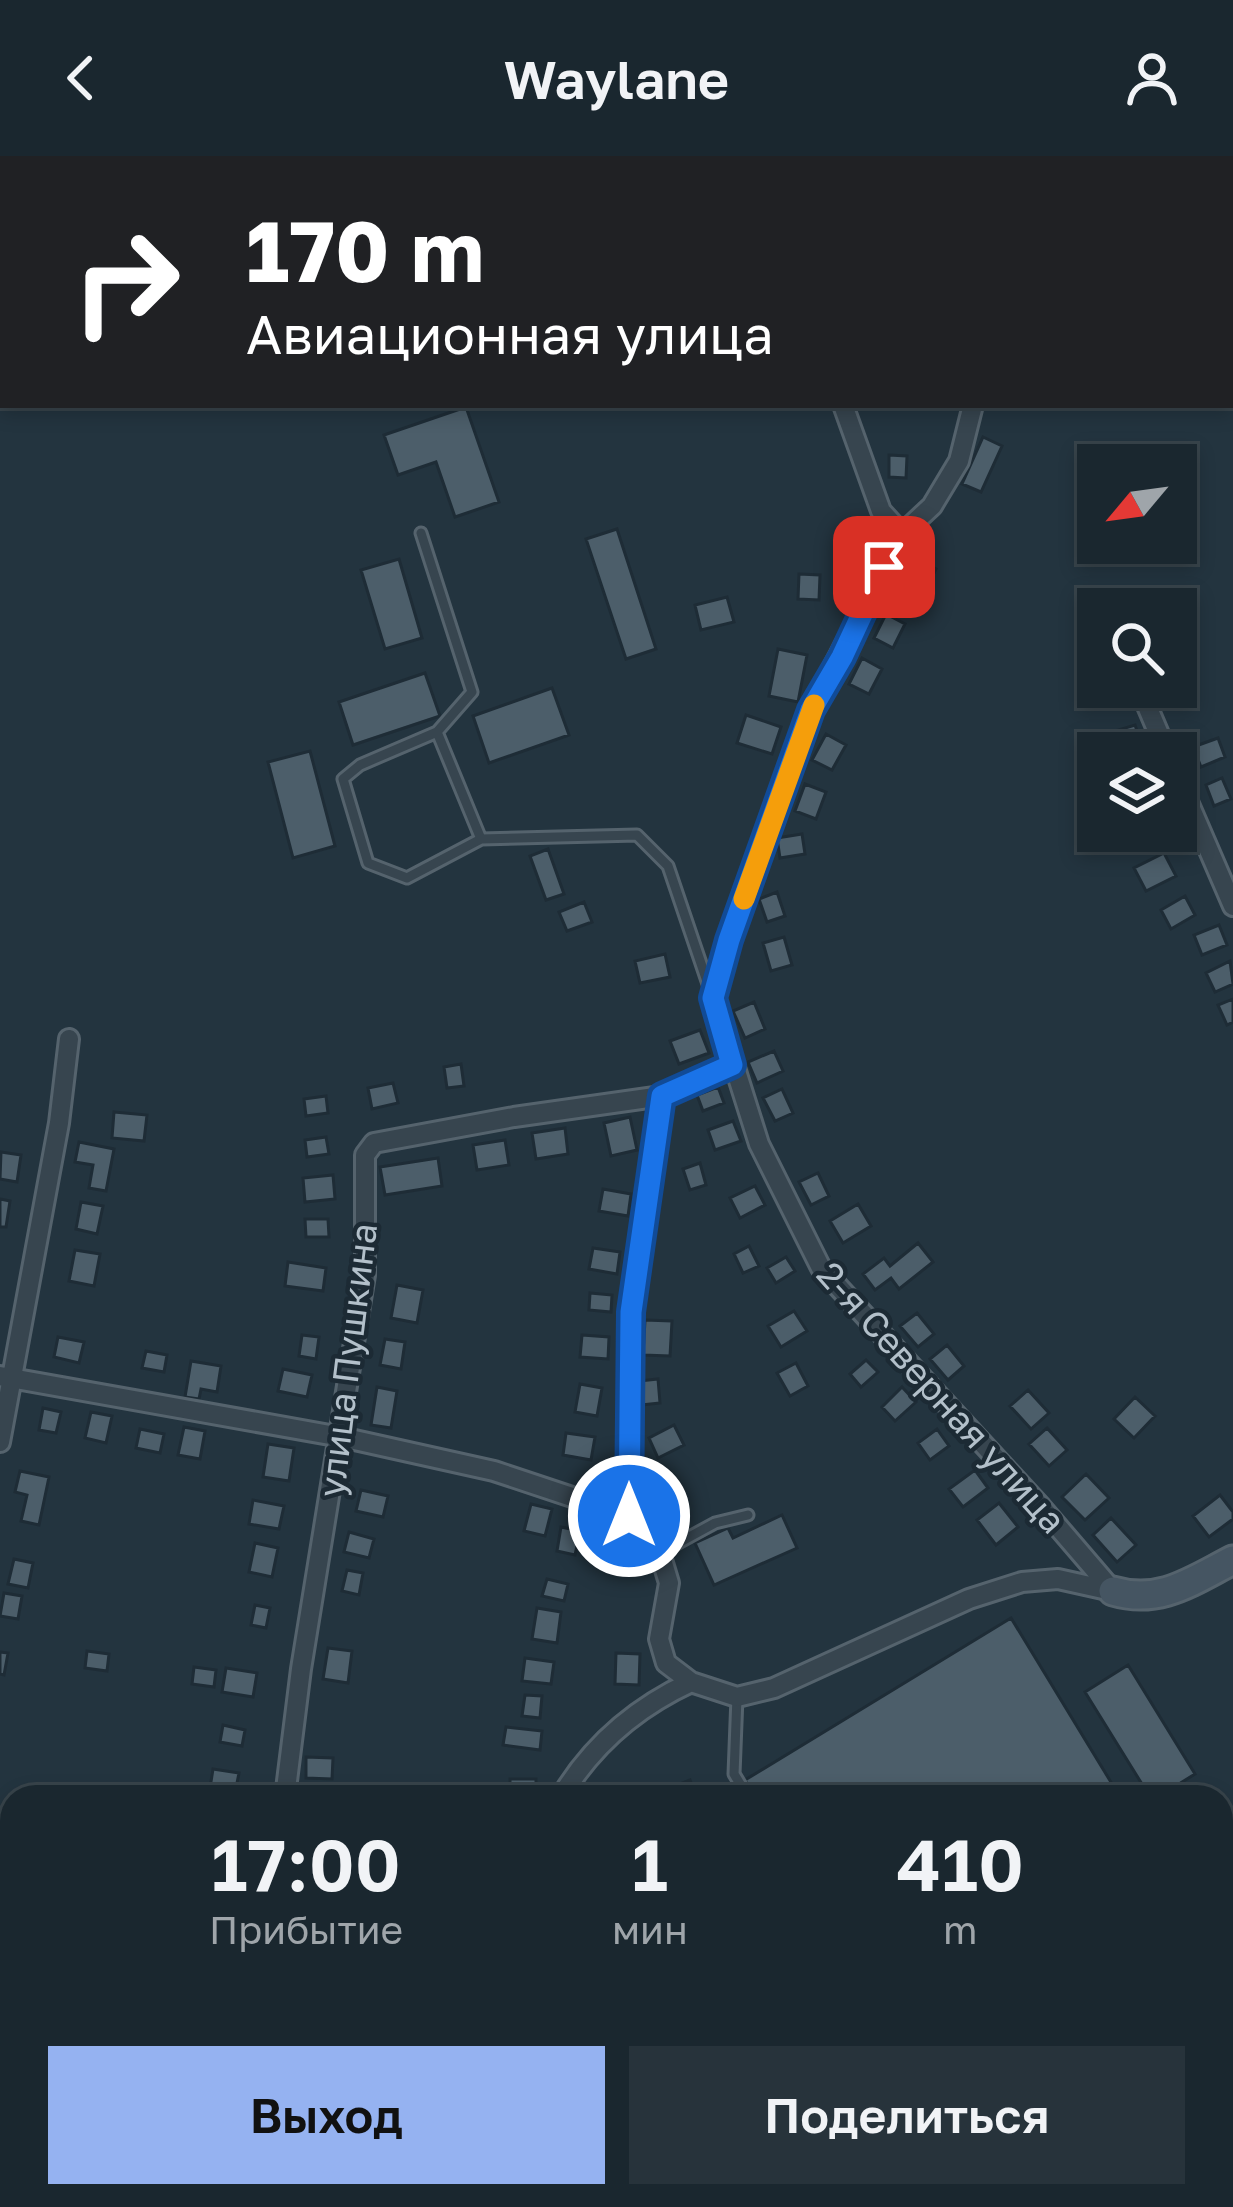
<!DOCTYPE html>
<html lang="ru">
<head>
<meta charset="utf-8">
<style>
  :root { --surface:#1a272f; --page:#27333b; --text:#f1f3f6; --muted:#9fa5aa; --line:#38444b; --accent:#95b2f1 }
  body { margin:0; font-family:"Golos Text",sans-serif; background:var(--page); color:var(--text); height:100vh; display:flex; flex-direction:column; font-size:45px; white-space:nowrap }
  * { box-sizing:border-box; margin:0 }
  p { font-size:39px; color:var(--muted) }
  .icon { flex:none; width:66px; height:66px; fill:none; stroke:currentColor; stroke-width:2; stroke-linecap:round; stroke-linejoin:round }
  .map { position:relative; flex:1; overflow:hidden }
  .sheet { position:absolute; left:0px; top:1629px; width:1233px; height:423px; display:flex; flex-direction:column; background:var(--surface); border-radius:36px 36px 0 0; box-shadow:0 6px 18px #0003,0 0 0 3px var(--line) }
  .sheet>* { flex:none }
  .hud { position:absolute; left:0px; top:0px; width:1233px; height:252px; box-shadow:0 6px 18px #0003,0 0 0 3px var(--line); background:#202124; color:#fff; overflow:hidden }
  .needle { width:78px; rotate:241deg }
  .controls { position:absolute; left:1077px; top:288px; display:grid; gap:24px }
  .controls a { display:grid; place-items:center; width:120px; height:120px; border-radius:0px; background:var(--surface); box-shadow:0 6px 18px #0003,0 0 0 3px var(--line); font-size:60px }
  .pin { position:absolute; display:grid; place-items:center; width:102px; height:102px; color:#fff; margin:-51px; border-radius:24px; box-shadow:0 6px 18px #0006 }
  .me { position:absolute; width:132px; margin:-66px; rotate:0deg; stroke-linejoin:round; filter:drop-shadow(0 0 9px #0008) }
  .turn { display:flex; align-items:center; gap:42px; height:252px; padding:0 48px; font-size:54px }
  .turn .icon { width:156px; height:156px; stroke-width:2.5 }
  .turn b { display:block; font-size:84px; line-height:102px }
  .eta { display:flex; justify-content:space-evenly; align-items:center; height:204px; text-align:center }
  .eta b { font-size:72px; font-weight:600; line-height:84px }
  .action { display:flex; gap:24px; margin-top:auto; padding:24px 48px }
  .action a { flex:1; height:138px; border-radius:0px; background:var(--accent); color:#111; font-size:48px; font-weight:600; line-height:138px; text-align:center }
  .action a+a { background:var(--page); color:var(--text) }
  header { display:flex; justify-content:space-between; align-items:center; height:156px; padding:0 48px; background:var(--surface); font-size:54px; font-weight:600 }
  .map>svg:first-child { display:block }
  .building { fill:#4c5e6a; stroke:#1e2c36; stroke-width:3 }
  .lines { fill:none; stroke-linecap:round; stroke-linejoin:round }
  .lane-casing { stroke:#55636d; stroke-width:15 }
  .street-casing { stroke:#55636d; stroke-width:24 }
  .secondary-casing { stroke:#55636d; stroke-width:33 }
  .lane { stroke:#37454f; stroke-width:9 }
  .street { stroke:#37454f; stroke-width:18 }
  .secondary { stroke:#455562; stroke-width:27 }
  .rail { stroke:#596a76; stroke-width:4.5; stroke-dasharray:12 12; stroke-linecap:butt }
  .route-casing { stroke:#114b97; stroke-width:30 }
  .route { stroke:#1a73e8; stroke-width:21 }
  .slow { stroke:#f59e0b; stroke-width:21 }
  .labels { text-anchor:middle; dominant-baseline:central; stroke-width:9; stroke-linejoin:round; paint-order:stroke }
  .street-label { font-size:36px; fill:#b3c0ca; stroke:#1c2a34 }
</style>
</head>
<body>
<header><svg class="icon" aria-label="back" viewBox="0 0 24 24"><path d="M15 5l-7 7 7 7"/></svg>Waylane<svg class="icon" aria-label="person" viewBox="0 0 24 24"><circle cx="12" cy="8" r="4"/><path d="M4 21q1-7 8-7t8 7"/></svg></header>
<div class="map">
<svg width="1233" height="2051" viewBox="0 0 1233 2051">
  <rect width="100%" height="100%" fill="#23343f"/>
  <path class="building" d="M466,251L499,346L455,361L436,306L398,319L384,279Z
    M983,281L1002,290L981,336L962,328Z
    M889,299L907,300L906,322L889,321Z
    M617,373L656,493L626,503L586,383Z
    M911,400L936,413L926,433L900,420Z
    M399,403L422,482L385,493L361,414Z
    M799,418L820,419L819,444L798,443Z
    M727,441L734,466L701,474L695,449Z
    M886,458L905,468L893,492L874,482Z
    M778,493L807,499L798,546L769,540Z
    M862,502L882,513L869,538L849,528Z
    M425,517L440,560L353,589L339,546Z
    M552,532L569,579L489,607L473,560Z
    M746,559L781,571L772,598L737,587Z
    M1135,569L1144,595L1122,597L1115,575Z
    M826,578L846,589L832,614L812,604Z
    M1218,582L1225,601L1201,611L1193,591Z
    M310,595L335,690L293,702L268,606Z
    M1222,622L1231,643L1214,650L1206,629Z
    M805,628L826,636L816,663L795,655Z
    M802,678L805,698L780,702L777,682Z
    M548,693L564,738L546,744L530,700Z
    M1164,697L1176,720L1146,735L1134,712Z
    M777,736L785,760L767,766L759,743Z
    M1185,740L1195,759L1171,773L1161,754Z
    M584,746L592,766L567,775L559,756Z
    M1219,769L1227,789L1202,799L1194,779Z
    M784,781L792,809L771,815L763,787Z
    M665,798L670,821L640,827L635,805Z
    M1230,805L1233,828L1215,836L1206,817Z
    M1233,843V866L1227,869L1218,849Z
    M754,846L765,873L745,882L733,855Z
    M700,874L709,897L679,908L670,885Z
    M774,895L783,915L757,927L748,906Z
    M461,908L464,930L447,932L444,911Z
    M393,927L398,947L372,953L368,932Z
    M718,931L724,947L703,955L697,939Z
    M782,933L793,957L775,965L763,942Z
    M326,940L328,957L306,960L304,943Z
    M114,956L147,959L144,985L112,982Z
    M630,961L637,994L611,1000L604,967Z
    M733,965L741,985L715,994L708,974Z
    M565,972L568,998L536,1003L532,977Z
    M326,981L329,998L307,1001L305,984Z
    M505,984L509,1009L477,1014L473,989Z
    M79,986L114,993L106,1035L89,1032L93,1009L75,1006Z
    M1,996L21,999L17,1026L0,1023Z
    M438,1002L442,1030L385,1039L380,1011Z
    M700,1007L706,1029L690,1034L683,1013Z
    M818,1017L829,1040L811,1049L799,1026Z
    M333,1019L335,1043L305,1046L303,1022Z
    M755,1030L765,1049L740,1062L730,1042Z
    M603,1033L631,1038L628,1060L599,1055Z
    M0,1043L10,1045L6,1071H0Z
    M81,1046L103,1050L97,1078L76,1073Z
    M858,1048L871,1070L843,1087L830,1065Z
    M305,1063H328L329,1081H306Z
    M918,1087L933,1106L899,1133L891,1122L875,1134L863,1118L884,1102L890,1110Z
    M749,1090L759,1110L743,1117L734,1098Z
    M593,1092L620,1096L617,1118L589,1113Z
    M75,1094L100,1098L94,1130L69,1125Z
    M786,1101L795,1115L776,1127L767,1112Z
    M288,1106L326,1112L323,1135L285,1130Z
    M397,1129L423,1134L417,1167L391,1162Z
    M590,1137L612,1139L611,1156L589,1154Z
    M794,1155L807,1175L781,1191L768,1170Z
    M917,1157L934,1178L918,1191L900,1170Z
    M645,1164L672,1165L670,1200L643,1199Z
    M302,1179L319,1181L316,1203L299,1200Z
    M582,1179L609,1181L608,1203L580,1201Z
    M58,1181L84,1186L79,1207L54,1201Z
    M385,1183L405,1186L401,1213L380,1209Z
    M947,1189L964,1210L948,1224L930,1203Z
    M146,1195L167,1199L164,1216L142,1212Z
    M866,1204L878,1216L861,1231L850,1218Z
    M191,1205L221,1210L217,1236L201,1233L199,1243L185,1241Z
    M796,1207L808,1230L790,1240L777,1217Z
    M283,1213L312,1219L307,1241L278,1235Z
    M658,1223L660,1247L641,1249L639,1225Z
    M580,1228L602,1232L597,1260L575,1256Z
    M377,1231L397,1235L391,1272L371,1269Z
    M902,1231L916,1246L895,1265L882,1251Z
    M1028,1234L1049,1257L1031,1273L1010,1250Z
    M1135,1241L1155,1260L1134,1282L1114,1263Z
    M43,1252L61,1256L56,1277L39,1274Z
    M91,1256L112,1260L106,1287L85,1282Z
    M674,1269L684,1289L658,1302L649,1282Z
    M184,1271L205,1275L200,1303L178,1299Z
    M1047,1272L1067,1294L1049,1310L1029,1288Z
    M140,1273L164,1278L160,1297L136,1292Z
    M937,1273L949,1290L930,1304L918,1287Z
    M566,1277L595,1281L591,1304L563,1299Z
    M268,1288L294,1292L289,1325L263,1321Z
    M975,1314L988,1332L963,1351L949,1333Z
    M20,1315L49,1321L39,1369L21,1365L27,1339L15,1336Z
    M1086,1318L1109,1342L1085,1364L1062,1341Z
    M361,1334L388,1340L383,1361L356,1355Z
    M1220,1339L1233,1356V1363L1209,1381L1193,1360Z
    M253,1344L284,1350L279,1373L249,1368Z
    M999,1347L1018,1371L996,1389L977,1364Z
    M531,1348L552,1353L545,1380L524,1375Z
    M782,1359L797,1392L714,1429L695,1387L728,1372L733,1382Z
    M1111,1362L1136,1389L1117,1406L1093,1379Z
    M561,1371L580,1375L575,1399L557,1395Z
    M349,1376L374,1383L369,1402L344,1396Z
    M255,1387L278,1392L272,1421L249,1416Z
    M14,1403L33,1407L28,1432L8,1428Z
    M347,1414L363,1417L359,1439L342,1435Z
    M547,1423L568,1428L564,1445L542,1440Z
    M4,1437L22,1440L18,1463L0,1460Z
    M255,1449L270,1452L266,1472L251,1469Z
    M537,1452L561,1456L557,1487L532,1483Z
    M1011,1462L1120,1641H756L745,1624Z
    M328,1492L352,1495L348,1527L323,1523Z
    M87,1495L109,1498L107,1515L85,1512Z
    M0,1496L8,1497L4,1519L0,1518Z
    M616,1497L640,1498L639,1529L615,1528Z
    M525,1502L554,1506L551,1528L522,1525Z
    M1128,1509L1195,1618L1158,1641H1150L1085,1536Z
    M194,1511L216,1514L214,1531L192,1528Z
    M226,1512L257,1517L253,1541L222,1536Z
    M525,1539L542,1540L540,1562L522,1560Z
    M223,1569L245,1574L242,1590L220,1586Z
    M506,1571L542,1575L540,1594L503,1589Z
    M306,1601L333,1602L332,1623L306,1622Z
    M213,1613L239,1617L235,1637L210,1632Z
    M510,1623H536V1641H510Z
    M690,1624L696,1641H658L657,1637Z
    M311,1633H328V1641H311Z
    M1221,1654L1233,1673V1690L1221,1698Z
    M1221,1754L1233,1765V1795L1221,1808Z
    M255,2040H310L295,2051H263Z
    M331,2040H384L369,2051H324L321,2047Z
    M425,2040L435,2051H411Z
    M448,2040H470L478,2051H456Z
    M490,2040H517L525,2051H499Z
    M812,2040H869L851,2051H795Z"/>
  <g class="lines">
    <defs>
      <path id="lane" d="M421,377L472,536L437,576
        M481,683L437,576L360,609L343,623L368,707L407,722L481,683L637,679L668,710L711,837
        M660,1397L715,1367L748,1359
        M737,1541L734,1618L748,1641"/>
      <path id="street" d="M755,0L756,3
        M981,0V3
        M843,249L881,355L902,378
        M973,249L959,305L932,350L902,378L811,554L729,784L713,842L759,988L821,1112L1041,1351L1113,1435
        M1139,531L1167,597
        M1176,618L1233,750
        M0,1220L341,1281L494,1315L629,1360L660,1397L669,1427L659,1483L666,1507L691,1526
        M0,1286L59,967L69,883
        M629,1360L631,1156L662,940L732,909
        M285,1641L301,1513L365,1119V999L374,987L514,961L662,940
        M561,1641C592,1589 637,1551 691,1526L737,1541L774,1532L969,1443L1022,1426L1058,1423L1112,1435
        M0,2033L20,2051
        M170,2051L178,2040
        M1219,2051L1233,2043"/>
      <path id="secondary" d="M1113,1435C1160,1449 1192,1425 1233,1404"/>
    </defs>
    <use href="#lane" class="lane-casing"/>
    <use href="#street" class="street-casing"/>
    <use href="#secondary" class="secondary-casing"/>
    <use href="#lane" class="lane"/>
    <use href="#street" class="street"/>
    <use href="#secondary" class="secondary"/>
    <path class="rail" d="M1221,1829L1233,1816
      M939,2051L957,2040"/>
  </g>
  <g class="lines">
    <defs>
      <path id="route" d="M629,1360L631,1156L662,940L732,909L713,842L729,784L811,554L842,501L884,411"/>
    </defs>
    <use href="#route" class="route-casing"/>
    <use href="#route" class="route"/>
    <path class="slow" d="M744,743L814,549"/>
  </g>
  <g class="labels">
    <g class="street-label">
      <text transform="translate(347 1204) rotate(-83)">улица Пушкина</text>
      <text transform="translate(942 1241) rotate(48)">2-я Северная улица</text>
    </g>
  </g>
</svg>
<div class="controls">
<a><svg class="needle" viewBox="-14 -14 28 28"><path d="M0-13l5 13h-10z" fill="#e53935"/><path d="M0 13l5-13h-10z" fill="#9fa5aa"/></svg></a>
<a><svg class="icon" aria-label="search" viewBox="0 0 24 24"><circle cx="10" cy="10" r="6"/><path d="M15 15l6 6"/></svg></a>
<a><svg class="icon" aria-label="layers" viewBox="0 0 24 24"><path d="M12 4l9 5-9 5-9-5zM3 14l9 5 9-5"/></svg></a>
</div>
<div class="pin" style="left:884px;top:411px;background:#d93025"><svg class="icon" aria-label="arrive" viewBox="0 0 24 24"><path d="M6 21V4h12l-3 4 3 4H6"/></svg></div>
<svg class="me" style="left:629px;top:1360px" viewBox="-20 -20 40 40"><circle r="17" fill="#1a73e8" stroke="#fff" stroke-width="3"/><path d="M0-11L8 9 0 5-8 9z" fill="#fff"/></svg>
<div class="hud">
<div class="turn"><svg class="icon" aria-label="right" viewBox="0 0 24 24"><path d="M7 20v-9h11M14 6l5 5-5 5"/></svg><div><b>170 m</b>Авиационная улица</div></div>
</div>
<section class="sheet">
<div class="eta">
<div><b>17:00</b><p>Прибытие</p></div>
<div><b>1</b><p>мин</p></div>
<div><b>410</b><p>m</p></div>
</div>
<div class="action"><a>Выход</a><a>Поделиться</a></div>
</section>
</div>
</body>
</html>
